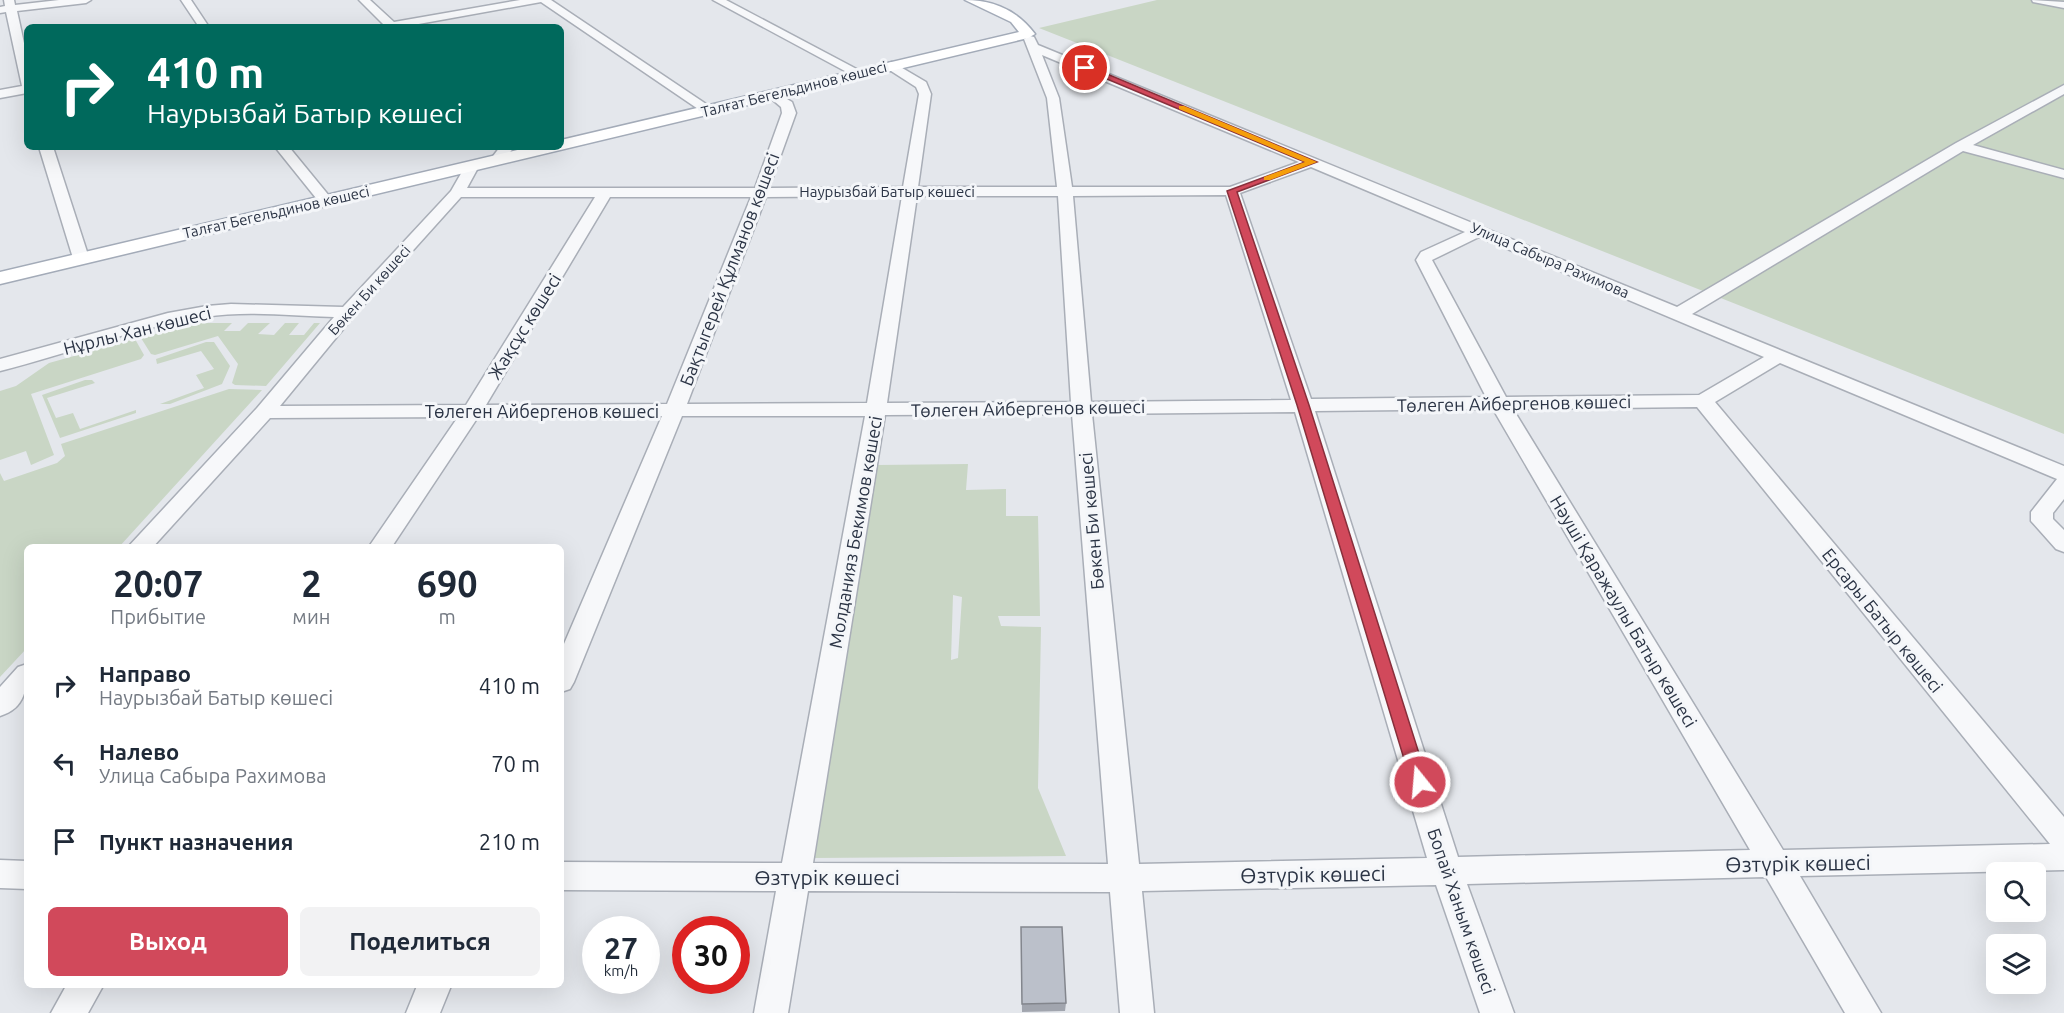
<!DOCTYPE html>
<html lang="ru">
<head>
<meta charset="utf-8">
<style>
  :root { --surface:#fff; --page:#f2f2f3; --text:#1f2937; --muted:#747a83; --accent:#d1495b }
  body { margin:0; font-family:Ubuntu,sans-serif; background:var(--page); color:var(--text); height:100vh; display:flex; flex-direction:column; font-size:22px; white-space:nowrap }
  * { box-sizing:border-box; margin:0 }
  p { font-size:20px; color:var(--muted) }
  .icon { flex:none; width:33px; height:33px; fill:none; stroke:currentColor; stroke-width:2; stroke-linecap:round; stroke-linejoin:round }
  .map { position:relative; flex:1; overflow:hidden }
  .side { position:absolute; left:24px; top:544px; width:540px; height:444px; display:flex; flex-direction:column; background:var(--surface); border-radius:9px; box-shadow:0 6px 24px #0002 }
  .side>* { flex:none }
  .guide { position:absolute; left:24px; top:24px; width:540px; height:126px; border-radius:9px; box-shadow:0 6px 24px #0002; background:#00695c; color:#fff; overflow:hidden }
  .tools { position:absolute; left:1986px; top:862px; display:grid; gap:12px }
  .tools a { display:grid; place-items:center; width:60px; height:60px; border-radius:9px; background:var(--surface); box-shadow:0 6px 24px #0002; font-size:30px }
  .speed { position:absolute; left:582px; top:916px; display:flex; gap:12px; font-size:30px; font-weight:700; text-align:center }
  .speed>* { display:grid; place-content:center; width:78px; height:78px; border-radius:50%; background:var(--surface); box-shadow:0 6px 24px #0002; line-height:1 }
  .speed small { font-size:15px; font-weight:400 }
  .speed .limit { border:9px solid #d22; background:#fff; color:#111 }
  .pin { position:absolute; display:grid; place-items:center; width:51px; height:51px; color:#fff; margin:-26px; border:3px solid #fff; border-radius:50%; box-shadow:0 2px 6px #0007 }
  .me { position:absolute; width:66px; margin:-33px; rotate:343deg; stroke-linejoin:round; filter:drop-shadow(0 0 4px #0008) }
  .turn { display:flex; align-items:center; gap:21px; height:126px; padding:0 24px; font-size:27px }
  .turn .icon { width:78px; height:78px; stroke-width:2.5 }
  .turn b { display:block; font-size:42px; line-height:51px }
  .eta { display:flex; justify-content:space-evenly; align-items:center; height:102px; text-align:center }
  .eta b { font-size:36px; font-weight:700; line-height:42px }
  .cta { display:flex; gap:12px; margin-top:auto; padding:12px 24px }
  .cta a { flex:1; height:69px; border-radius:9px; background:var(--accent); color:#fff; font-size:24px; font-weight:700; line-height:69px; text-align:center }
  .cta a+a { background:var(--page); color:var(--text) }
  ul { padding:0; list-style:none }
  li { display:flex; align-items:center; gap:18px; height:78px; padding:0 24px }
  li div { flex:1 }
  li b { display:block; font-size:22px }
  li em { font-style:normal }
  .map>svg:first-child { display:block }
  .green { fill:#c9d6c5; fill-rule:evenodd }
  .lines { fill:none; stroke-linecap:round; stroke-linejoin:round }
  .minor-casing { stroke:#a9aeb7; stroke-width:3 }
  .major-casing { stroke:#a3abb8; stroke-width:3 }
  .minor { fill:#f7f8fa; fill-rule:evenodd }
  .major { fill:#fff; fill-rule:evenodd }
  .wall { fill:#a1a5ae }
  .building { fill:#bbc0ca; stroke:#83868d; stroke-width:1.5 }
  .route { fill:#d1495b; stroke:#882f3b; stroke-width:1.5 }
  .slow { fill:#f59e0b }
  .labels { text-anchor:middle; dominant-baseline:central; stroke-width:6; stroke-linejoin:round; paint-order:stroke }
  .far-street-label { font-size:15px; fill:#2b3445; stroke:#f4f6f9 }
  .street-label { font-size:18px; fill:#2b3445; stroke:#f4f6f9 }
  .near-street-label { font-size:21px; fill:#2b3445; stroke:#f4f6f9 }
</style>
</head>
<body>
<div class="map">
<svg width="2064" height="1013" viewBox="0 0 2064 1013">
  <rect width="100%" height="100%" fill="#e4e7ec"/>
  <path class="green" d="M1157,0H2064V434L1039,28Z
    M195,323H232L224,331H240L248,323H270L258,334L274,335L285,323H299L289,335H304L314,323H320L266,386L235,385L232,383L238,364L218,336L155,355L151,354L141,338Z
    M135,339L144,355L141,359L31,394L54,455L31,465L26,451L0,460V391L16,386L49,363Z
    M206,342H214L230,366L222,384L170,404H160L204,388L196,375L214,369L201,351L157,364L156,359Z
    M85,380H92L95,383L47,398L56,418L73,413L80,429L136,410V413L60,438L42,395Z
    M229,389L262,390L119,547L27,548V648L0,677V473L4,481L57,463L65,456L61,444Z
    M968,464L966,490L1006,489V516H1038L1040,616H998L1001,626L1041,627L1038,788L1066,856L813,858L877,465ZM953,595L962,597L958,658L951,660Z"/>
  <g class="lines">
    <defs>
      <path id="minor" d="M4,0H14L15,5L59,0H91L86,3L17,11L27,57V93L0,98V90L22,86L6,12L0,13V7L5,6Z
        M181,0H191L209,27H199Z
        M359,0H370L394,22L520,0H551L715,110L709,114L704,113L541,2L402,27H378L383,24Z
        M713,0H726L866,74L864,77H856Z
        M2032,0L2064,2V8L2033,2Z
        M1030,36L1034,37L1038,45L1677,307L1956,143L2064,85V94L1973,145L2064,170V178L1963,151L1692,314L2064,466V499L2053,513V519L2064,530V552L2056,549L2031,521V512L2057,479L1780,363L1715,402L2064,817V870L1800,876L1881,1013H1845L1766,877L1467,884L1514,1013H1480L1436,885L1142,891L1154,1013H1120L1110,892L808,891L788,1013H754L776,891L561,890V862L782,863L865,416H682L574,682L570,689L561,692V651L662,416L478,417L391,548H368L458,417L270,418L152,548H127L257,408L334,317C292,316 247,310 205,317C136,327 68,354 0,371V359L168,313L207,306L231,304L343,307L451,191L467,163L472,162L479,166L467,188H755L782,113L781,107L767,95L773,91L792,102L796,113L769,188L903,187L919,94L916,87L888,69V63L892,62L926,82L931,94L918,187H1057L1047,98L1024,39ZM1042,55L1299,162L1230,187H1072L1059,98ZM1311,167L1465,232L1421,252L1416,260L1486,397L1311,399L1240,193ZM1226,195L1291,400L1091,402L1073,196ZM902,196L867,403L687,404L766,197ZM917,196H1058L1071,402L887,403ZM461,197H595L466,405L280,406L354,316ZM610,197H751L667,404L486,405ZM1479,237L1764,357L1699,395L1506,397L1432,260ZM1697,407L2050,844L1783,850L1513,409ZM1493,409L1750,850L1458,857L1315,411ZM1295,412L1427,858L1139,864L1092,414ZM1072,414L1108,864L813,863L885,415Z
        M39,147H53L89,258L87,262L81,263L73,258Z
        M275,147H289L330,197L333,200L330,203H320Z
        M500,147H514L502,163H492L490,160Z
        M27,664C27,688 26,708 0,716V687L18,667Z
        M0,860L27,861V889L0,888Z
        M66,986H103L88,1013H51Z
        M417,986H451L440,1013H406Z"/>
      <path id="major" d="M965,0C994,0 1018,11 1035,34L1028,38L0,284V272L530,147H561V140L1019,32L1011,22Z"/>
    </defs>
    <use href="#minor" class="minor-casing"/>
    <use href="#major" class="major-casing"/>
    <use href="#minor" class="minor"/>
    <use href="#major" class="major"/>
  </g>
  <path class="wall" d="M1021,927L1066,1003L1065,1011L1022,1012Z"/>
  <path class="building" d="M1021,927H1062L1066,1003L1022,1004Z"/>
  <path class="route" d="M1083,66H1088L1317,162L1237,192L1309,405L1428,782L1426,787L1420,789L1413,787L1411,782L1297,405L1227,191L1305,162L1083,69Z"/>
  <path class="slow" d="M1179,106H1184L1317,162L1270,180H1264V177L1305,162L1179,109Z"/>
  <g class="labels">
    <g class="far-street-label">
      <text transform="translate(794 89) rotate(-14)">Талғат Бегельдинов көшесі</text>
      <text x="887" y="191">Наурызбай Батыр көшесі</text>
      <text transform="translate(276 212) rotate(-13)">Талғат Бегельдинов көшесі</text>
      <text transform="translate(1550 260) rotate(23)">Улица Сабыра Рахимова</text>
      <text transform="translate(369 290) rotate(-48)">Бөкен Би көшесі</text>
    </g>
    <g class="street-label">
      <text transform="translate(729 269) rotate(-69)">Бақтыгерей Құлманов көшесі</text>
      <text transform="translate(524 326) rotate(-58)">Жақсұс көшесі</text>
      <text transform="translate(137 330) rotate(-14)">Нұрлы Хан көшесі</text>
      <text transform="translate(1514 403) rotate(-1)">Төлеген Айбергенов көшесі</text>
      <text transform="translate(1028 408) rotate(-1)">Төлеген Айбергенов көшесі</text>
      <text x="542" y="411">Төлеген Айбергенов көшесі</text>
      <text transform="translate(1091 521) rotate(-95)">Бөкен Би көшесі</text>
      <text transform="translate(855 532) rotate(-80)">Молданияз Бекимов көшесі</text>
      <text transform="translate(1624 611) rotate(59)">Нәуші Қаражаулы Батыр көшесі</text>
      <text transform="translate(1883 620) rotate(51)">Ерсары Батыр көшесі</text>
      <text transform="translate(1462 911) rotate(71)">Бопай Ханым көшесі</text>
    </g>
    <g class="near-street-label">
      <text transform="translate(1798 863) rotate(-1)">Өзтүрік көшесі</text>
      <text transform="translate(1313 874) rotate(-1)">Өзтүрік көшесі</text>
      <text x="827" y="877">Өзтүрік көшесі</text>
    </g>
  </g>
</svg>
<div class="tools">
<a><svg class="icon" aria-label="search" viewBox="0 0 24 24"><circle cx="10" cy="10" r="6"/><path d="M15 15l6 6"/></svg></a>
<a><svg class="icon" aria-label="layers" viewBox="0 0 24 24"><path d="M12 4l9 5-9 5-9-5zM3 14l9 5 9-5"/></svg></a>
</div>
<div class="speed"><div>27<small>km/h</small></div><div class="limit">30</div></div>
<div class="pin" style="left:1085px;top:68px;background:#d93025"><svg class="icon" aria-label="arrive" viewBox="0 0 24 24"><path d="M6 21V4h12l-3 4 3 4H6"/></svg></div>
<svg class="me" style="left:1420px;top:782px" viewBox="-20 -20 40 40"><circle r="17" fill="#d1495b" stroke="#fff" stroke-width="3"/><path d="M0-11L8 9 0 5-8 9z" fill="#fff"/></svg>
<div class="guide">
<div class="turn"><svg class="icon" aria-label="right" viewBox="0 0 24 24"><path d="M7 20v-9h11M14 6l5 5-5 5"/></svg><div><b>410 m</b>Наурызбай Батыр көшесі</div></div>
</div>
<section class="side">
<div class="eta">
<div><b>20:07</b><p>Прибытие</p></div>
<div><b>2</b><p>мин</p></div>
<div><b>690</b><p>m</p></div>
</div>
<ul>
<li><svg class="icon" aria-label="right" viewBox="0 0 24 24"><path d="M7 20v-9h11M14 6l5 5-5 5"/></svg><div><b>Направо</b><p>Наурызбай Батыр көшесі</p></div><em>410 m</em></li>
<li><svg class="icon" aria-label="left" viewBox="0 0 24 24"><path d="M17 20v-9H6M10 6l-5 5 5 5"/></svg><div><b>Налево</b><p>Улица Сабыра Рахимова</p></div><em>70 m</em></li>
<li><svg class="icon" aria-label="arrive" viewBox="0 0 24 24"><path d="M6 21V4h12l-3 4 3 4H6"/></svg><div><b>Пункт назначения</b></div><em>210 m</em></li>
</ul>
<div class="cta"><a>Выход</a><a>Поделиться</a></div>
</section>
</div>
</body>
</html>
